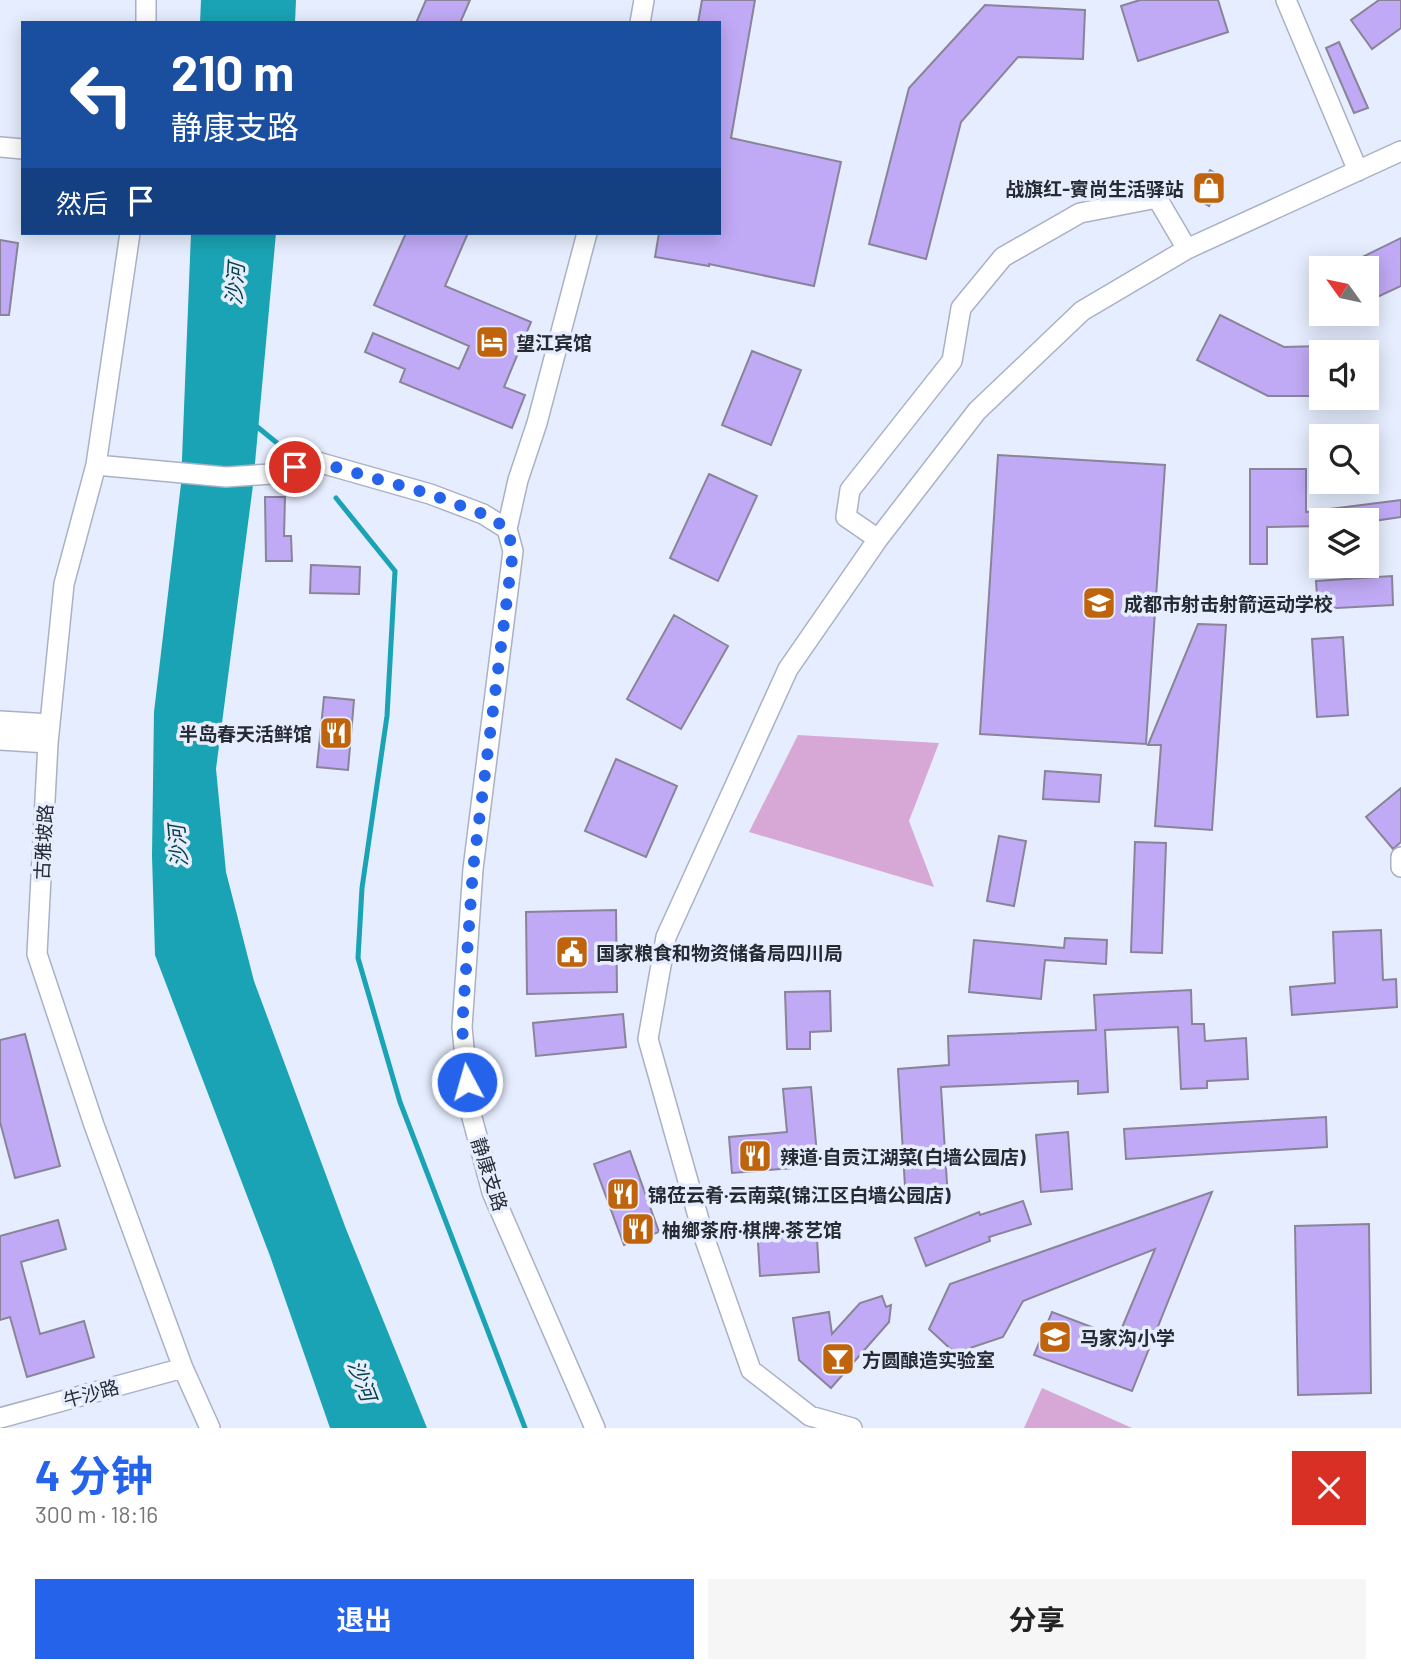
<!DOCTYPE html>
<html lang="zh">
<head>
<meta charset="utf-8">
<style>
  :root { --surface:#fff; --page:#f6f6f6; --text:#222; --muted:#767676; --accent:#2563eb }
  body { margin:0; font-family:Barlow,"Noto Sans SC",sans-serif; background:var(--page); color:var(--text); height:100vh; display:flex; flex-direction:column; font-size:26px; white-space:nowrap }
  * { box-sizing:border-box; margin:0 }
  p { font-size:23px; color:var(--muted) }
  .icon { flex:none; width:38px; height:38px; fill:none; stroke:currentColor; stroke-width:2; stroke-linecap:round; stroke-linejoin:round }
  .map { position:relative; height:1428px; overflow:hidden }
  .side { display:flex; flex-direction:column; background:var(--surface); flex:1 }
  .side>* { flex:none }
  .guide { position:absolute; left:21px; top:21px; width:700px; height:214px; border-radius:0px; box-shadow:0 4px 18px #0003; background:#1a4fa0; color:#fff; overflow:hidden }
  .needle { width:46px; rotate:303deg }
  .controls { position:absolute; left:1309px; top:256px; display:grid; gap:14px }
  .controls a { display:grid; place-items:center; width:70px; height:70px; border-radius:0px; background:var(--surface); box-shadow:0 4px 18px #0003; font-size:35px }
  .pin { position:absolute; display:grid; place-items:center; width:60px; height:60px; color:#fff; margin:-30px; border:4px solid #fff; border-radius:50%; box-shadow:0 2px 7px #0007 }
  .me { position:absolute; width:77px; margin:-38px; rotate:354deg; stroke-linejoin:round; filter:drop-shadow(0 0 5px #0008) }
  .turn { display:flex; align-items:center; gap:24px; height:147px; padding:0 35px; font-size:32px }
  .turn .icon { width:91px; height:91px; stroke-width:2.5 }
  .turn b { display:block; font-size:49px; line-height:60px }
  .then { display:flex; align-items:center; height:66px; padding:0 35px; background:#0003; gap:14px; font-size:26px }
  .round { display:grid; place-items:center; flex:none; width:74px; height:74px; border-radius:0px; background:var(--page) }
  .overview { display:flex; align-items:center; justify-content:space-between; height:119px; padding:0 35px }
  h1 { font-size:42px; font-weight:700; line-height:52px; color:var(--accent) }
  .primary-button { display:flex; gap:14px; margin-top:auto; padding:14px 35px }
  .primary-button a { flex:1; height:80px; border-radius:0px; background:var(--accent); color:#fff; font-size:28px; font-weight:700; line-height:80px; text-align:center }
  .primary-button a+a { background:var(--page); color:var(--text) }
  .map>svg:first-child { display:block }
  .green { fill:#d7a8d6 }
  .water { fill:#1aa3b4 }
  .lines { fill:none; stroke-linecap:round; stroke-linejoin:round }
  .stream { stroke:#1aa3b4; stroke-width:5 }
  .building { fill:#c0aaf6; stroke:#898498; stroke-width:2 }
  .minor-casing { stroke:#a9b1c5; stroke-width:22 }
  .minor { stroke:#fff; stroke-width:19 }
  .route { stroke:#2563eb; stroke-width:12; stroke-dasharray:0 21.6 }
  .labels { text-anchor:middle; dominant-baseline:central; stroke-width:7; stroke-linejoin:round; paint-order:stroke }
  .poi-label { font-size:19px; font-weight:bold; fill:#262a32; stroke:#e5edfe; text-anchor:start }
  .street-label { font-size:19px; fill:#262a32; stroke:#e5edfe }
  .water-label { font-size:21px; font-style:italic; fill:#074047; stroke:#e5edfe }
</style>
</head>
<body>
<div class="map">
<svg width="1401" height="1428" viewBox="0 0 1401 1428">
  <rect width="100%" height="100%" fill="#e5edfe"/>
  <path class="green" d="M798,735L939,743L909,821L934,887L749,832Z
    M1042,1388L1132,1428H1024Z"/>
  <path class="water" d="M201,0H296L295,23H200Z
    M191,233H276L253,485L216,769L226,872L254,981L346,1229L427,1428H330L270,1256L155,955L152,856L154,712L181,484Z"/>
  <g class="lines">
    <path class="stream" d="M255,425L299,461
      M309,469L318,476
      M336,498L395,571L387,716L362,888L358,958L400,1102L525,1428"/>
  </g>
  <path class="building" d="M426,0H470L460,23H416Z
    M702,0H755L731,138L841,162L814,286L709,264V266L655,257L659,233H719V23H698Z
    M1140,0H1218L1228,32L1138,61L1121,6Z
    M1379,0H1401V28L1372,49L1351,20Z
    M985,5L1085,10L1083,59L1018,57L961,122L926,259L869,244L909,88Z
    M1339,42L1368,108L1354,113L1326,48Z
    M1210,170L1224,178L1209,206L1194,197Z
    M406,233H468L445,286L531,322L504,387L525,395L512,428L400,382L405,369L365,352L373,333L459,369L469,346L374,305Z
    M1401,238V286L1371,300L1367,291V268H1340Z
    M0,240L18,243L9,315H0Z
    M1220,315L1284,347L1321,346V396H1268L1197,360Z
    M752,351L801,370L771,445L722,425Z
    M998,455L1165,465L1146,744L980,734Z
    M1250,469H1306V512L1401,500V517L1367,522V520H1321V526L1267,527V564H1250Z
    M709,474L757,496L718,581L670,558Z
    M265,497H285L284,536H291L292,561H266Z
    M311,565L360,567L359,594L310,593Z
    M1392,576L1393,605L1318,609L1316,581Z
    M674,615L728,646L681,729L627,699Z
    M1198,624L1226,625L1212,830L1155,826L1161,745H1148Z
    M1343,637L1348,715L1317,717L1312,639Z
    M324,697L354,700L348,770L317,767Z
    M616,759L677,786L646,857L585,831Z
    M1045,771L1101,775L1099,802L1043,799Z
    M1401,788V842L1393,849L1366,817Z
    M999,836L1026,841L1014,906L987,901Z
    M1135,842L1166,843L1162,953L1131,952Z
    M616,910L617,992L527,994L526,912Z
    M1381,930L1383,980L1396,979L1397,1007L1292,1015L1290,987L1335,983L1333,932Z
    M1065,938L1107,940L1106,964L1045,960L1041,999L969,992L974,940L1064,948Z
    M1191,990L1192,1024H1204L1205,1041L1246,1038L1248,1079L1207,1081V1088L1181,1089L1178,1027L1105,1030L1108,1092L1078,1094V1081L941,1087L948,1200L906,1203L898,1069L949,1065L948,1036L1096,1030L1094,995Z
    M830,991L831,1031L810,1032V1049H787L785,992Z
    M623,1014L626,1047L536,1056L533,1023Z
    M25,1034L60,1166L15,1178L0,1122V1040Z
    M811,1087L818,1166L732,1173L729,1137L787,1132L783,1089Z
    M1326,1117L1327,1147L1126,1159L1124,1129Z
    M1068,1132L1072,1189L1041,1192L1036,1135Z
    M630,1151L659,1232L624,1245L594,1164Z
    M1212,1192L1132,1391L1034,1355L1052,1312L1118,1337L1155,1249L1023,1301L1003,1337L955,1353L929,1329L950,1284Z
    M1023,1201L1031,1224L989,1237L990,1241L926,1266L915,1238L979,1212L980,1215Z
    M58,1220L66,1249L21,1262L40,1334L84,1321L94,1357L27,1377L10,1317L0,1320V1236Z
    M816,1222L819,1272L760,1276L757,1225Z
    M1369,1224L1371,1393L1298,1395L1295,1226Z
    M882,1296L886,1307L891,1305L889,1322L831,1388L799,1360L793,1318L829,1312L832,1334L860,1303Z"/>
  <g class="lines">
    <defs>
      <path id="minor" d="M1286,0L1358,171
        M146,23V0
        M640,23L644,0
        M0,147L23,149
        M130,233L96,465L64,584L48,743L37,954L94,1125L183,1368L210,1428
        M587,233L537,423L518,480L507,529L513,551L473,869L462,1027L470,1110L492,1192L595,1428
        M96,465L226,477L271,474L314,461L430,494L483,514L507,529
        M878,539L846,517L850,490L952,361L961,308L1003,257L1080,213L1157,198L1187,249
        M0,721L50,724
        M0,740L48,743
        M1401,857V867
        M0,1418L183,1368
        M852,1428L810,1416L751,1370L703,1234L648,1039L666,937L788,669L878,539L977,411L1082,311L1187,249L1401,151"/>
    </defs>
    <use href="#minor" class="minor-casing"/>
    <use href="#minor" class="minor"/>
  </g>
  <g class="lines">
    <path class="route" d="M295,467L314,461L430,494L483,514L507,528L513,551L473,869L462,1027L467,1082"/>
  </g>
  <defs>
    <symbol id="shop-square" viewBox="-11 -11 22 22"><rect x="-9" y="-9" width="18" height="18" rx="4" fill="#bf640d" stroke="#e5edfe"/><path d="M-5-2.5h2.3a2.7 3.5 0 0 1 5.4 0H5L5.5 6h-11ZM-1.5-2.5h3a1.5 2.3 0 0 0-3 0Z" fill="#fff"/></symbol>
    <symbol id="hotel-square" viewBox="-11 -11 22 22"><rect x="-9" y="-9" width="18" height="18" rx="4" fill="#bf640d" stroke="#e5edfe"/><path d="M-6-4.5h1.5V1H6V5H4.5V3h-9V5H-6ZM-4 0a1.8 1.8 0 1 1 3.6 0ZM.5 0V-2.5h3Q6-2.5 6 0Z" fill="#fff"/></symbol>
    <symbol id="university-square" viewBox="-11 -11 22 22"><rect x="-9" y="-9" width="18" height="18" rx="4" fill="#bf640d" stroke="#e5edfe"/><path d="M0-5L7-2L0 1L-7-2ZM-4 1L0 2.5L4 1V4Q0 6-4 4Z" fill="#fff"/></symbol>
    <symbol id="restaurant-square" viewBox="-11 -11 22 22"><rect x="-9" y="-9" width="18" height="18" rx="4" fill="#bf640d" stroke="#e5edfe"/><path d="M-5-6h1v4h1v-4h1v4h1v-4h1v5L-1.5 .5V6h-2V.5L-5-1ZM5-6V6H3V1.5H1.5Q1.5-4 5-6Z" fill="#fff"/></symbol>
    <symbol id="civic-square" viewBox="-11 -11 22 22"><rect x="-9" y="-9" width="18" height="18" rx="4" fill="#bf640d" stroke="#e5edfe"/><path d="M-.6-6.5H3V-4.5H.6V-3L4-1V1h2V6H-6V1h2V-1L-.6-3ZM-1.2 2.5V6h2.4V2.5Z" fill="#fff"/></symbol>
    <symbol id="school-square" viewBox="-11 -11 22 22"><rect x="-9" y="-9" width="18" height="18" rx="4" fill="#bf640d" stroke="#e5edfe"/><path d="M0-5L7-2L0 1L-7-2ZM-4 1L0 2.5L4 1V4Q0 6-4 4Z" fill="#fff"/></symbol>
    <symbol id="bar-square" viewBox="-11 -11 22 22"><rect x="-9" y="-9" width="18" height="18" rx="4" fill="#bf640d" stroke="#e5edfe"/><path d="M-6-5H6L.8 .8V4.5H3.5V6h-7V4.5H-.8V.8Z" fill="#fff"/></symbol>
  </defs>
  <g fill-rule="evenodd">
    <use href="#shop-square" x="1190" y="169" width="38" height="38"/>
    <use href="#hotel-square" x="473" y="323" width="38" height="38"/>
    <use href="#university-square" x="1080" y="584" width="38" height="38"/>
    <use href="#restaurant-square" x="317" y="714" width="38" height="38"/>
    <use href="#civic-square" x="553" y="933" width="38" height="38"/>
    <use href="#restaurant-square" x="736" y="1137" width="38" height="38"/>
    <use href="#restaurant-square" x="604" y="1175" width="38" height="38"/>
    <use href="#restaurant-square" x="619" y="1210" width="38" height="38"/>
    <use href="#school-square" x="1036" y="1318" width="38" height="38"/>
    <use href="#bar-square" x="819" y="1340" width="38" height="38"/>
  </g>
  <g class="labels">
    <g class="poi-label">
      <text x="1184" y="188" text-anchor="end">战旗红-賨尚生活驿站</text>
      <text x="516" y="342">望江宾馆</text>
      <text x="1124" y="603">成都市射击射箭运动学校</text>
      <text x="312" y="733" text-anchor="end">半岛春天活鲜馆</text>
      <text x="596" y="952">国家粮食和物资储备局四川局</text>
      <text x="780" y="1156">辣道·自贡江湖菜(白墙公园店)</text>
      <text x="648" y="1194">锦莅云肴·云南菜(锦江区白墙公园店)</text>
      <text x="662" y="1229">柚鄉茶府·棋牌·茶艺馆</text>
      <text x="1080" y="1337">马家沟小学</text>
      <text x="862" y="1359">方圆酿造实验室</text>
    </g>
    <g class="street-label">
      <text transform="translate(43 842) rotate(-87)">古雅坡路</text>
      <text transform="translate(490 1174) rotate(72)">静康支路</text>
      <text transform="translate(91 1393) rotate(-15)">牛沙路</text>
    </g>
    <g class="water-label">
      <text transform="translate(234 284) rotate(-86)">沙河</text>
      <text transform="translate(177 846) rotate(-95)">沙河</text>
      <text transform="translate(363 1380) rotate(69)">沙河</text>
    </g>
  </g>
</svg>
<div class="controls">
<a><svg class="needle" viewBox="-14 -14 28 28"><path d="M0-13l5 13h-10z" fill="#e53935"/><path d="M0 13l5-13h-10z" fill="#767676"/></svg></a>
<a><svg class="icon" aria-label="sound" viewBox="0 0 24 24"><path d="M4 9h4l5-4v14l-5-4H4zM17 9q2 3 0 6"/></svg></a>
<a><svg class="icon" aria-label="search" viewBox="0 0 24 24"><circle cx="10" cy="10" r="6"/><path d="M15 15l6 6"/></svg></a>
<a><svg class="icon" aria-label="layers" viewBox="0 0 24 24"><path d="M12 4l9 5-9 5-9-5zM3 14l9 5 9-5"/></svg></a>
</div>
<div class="pin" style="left:295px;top:467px;background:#d93025"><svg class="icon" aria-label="arrive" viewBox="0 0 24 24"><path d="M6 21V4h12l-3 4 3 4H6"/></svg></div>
<svg class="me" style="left:467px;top:1082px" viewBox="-20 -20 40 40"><circle r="17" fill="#2563eb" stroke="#fff" stroke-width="3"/><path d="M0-11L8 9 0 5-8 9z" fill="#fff"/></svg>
<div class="guide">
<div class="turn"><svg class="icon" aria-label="left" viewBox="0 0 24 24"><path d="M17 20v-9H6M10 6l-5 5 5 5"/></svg><div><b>210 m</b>静康支路</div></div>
<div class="then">然后<svg class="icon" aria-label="arrive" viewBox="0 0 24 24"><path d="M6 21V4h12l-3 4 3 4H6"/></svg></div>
</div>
</div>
<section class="side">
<div class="overview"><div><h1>4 分钟</h1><p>300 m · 18:16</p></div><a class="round" style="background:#d93025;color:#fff"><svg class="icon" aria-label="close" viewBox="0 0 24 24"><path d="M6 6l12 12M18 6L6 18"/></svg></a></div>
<div class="primary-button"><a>退出</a><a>分享</a></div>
</section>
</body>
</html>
